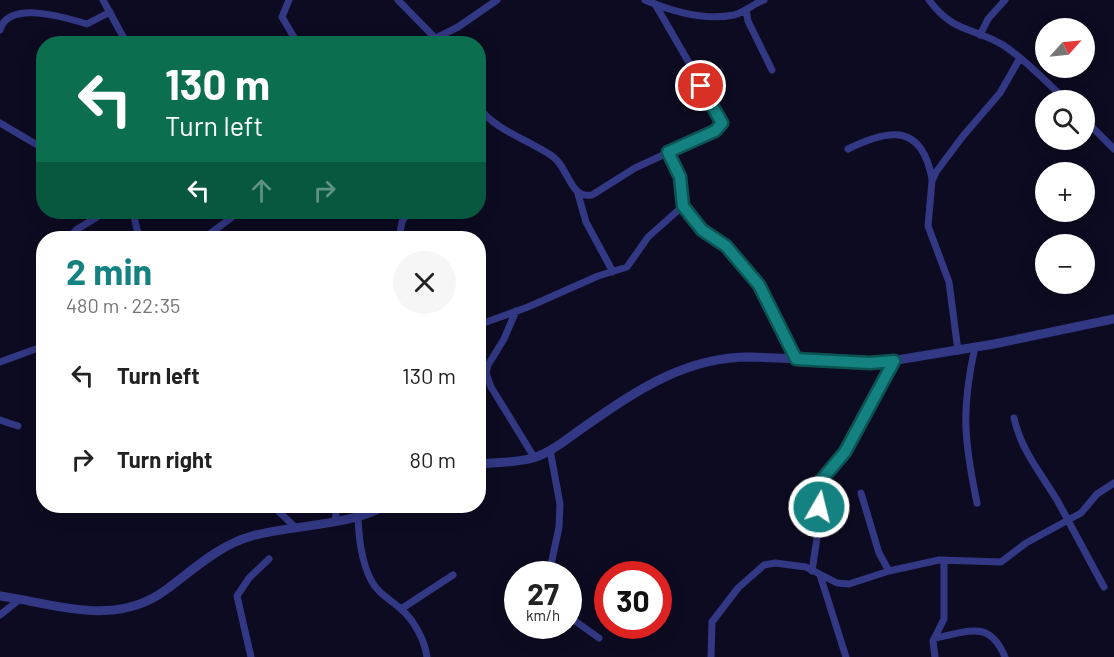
<!DOCTYPE html>
<html lang="en">
<head>
<meta charset="utf-8">
<style>
  :root { --surface:#fff; --page:#f6f6f6; --text:#222; --muted:#767676; --accent:#138281 }
  body { margin:0; font-family:Barlow,sans-serif; background:var(--page); color:var(--text); height:100vh; display:flex; flex-direction:column; font-size:22px; white-space:nowrap }
  * { box-sizing:border-box; margin:0 }
  p { font-size:20px; color:var(--muted) }
  .icon { flex:none; width:33px; height:33px; fill:none; stroke:currentColor; stroke-width:2; stroke-linecap:round; stroke-linejoin:round }
  .map { position:relative; flex:1; overflow:hidden }
  .panel { position:absolute; left:36px; top:231px; width:450px; height:282px; display:flex; flex-direction:column; background:var(--surface); border-radius:24px; box-shadow:0 3px 15px #0003 }
  .panel>* { flex:none }
  .hud { position:absolute; left:36px; top:36px; width:450px; height:183px; border-radius:24px; box-shadow:0 3px 15px #0003; background:#0b6e4f; color:#fff; overflow:hidden }
  .needle { width:39px; rotate:63deg }
  .tools { position:absolute; left:1035px; top:18px; display:grid; gap:12px }
  .tools a { display:grid; place-items:center; width:60px; height:60px; border-radius:50%; background:var(--surface); box-shadow:0 3px 15px #0003; font-size:30px }
  .speed { position:absolute; left:504px; top:561px; display:flex; gap:12px; font-size:30px; font-weight:700; text-align:center }
  .speed>* { display:grid; place-content:center; width:78px; height:78px; border-radius:50%; background:var(--surface); box-shadow:0 3px 15px #0003; line-height:1 }
  .speed small { font-size:15px; font-weight:400 }
  .speed .limit { border:9px solid #d22; background:#fff; color:#111 }
  .pin { position:absolute; display:grid; place-items:center; width:51px; height:51px; color:#fff; margin:-26px; border:3px solid #fff; border-radius:50%; box-shadow:0 2px 6px #0007 }
  .me { position:absolute; width:66px; margin:-33px; rotate:8deg; stroke-linejoin:round; filter:drop-shadow(0 0 4px #0008) }
  .turn { display:flex; align-items:center; gap:21px; height:126px; padding:0 30px; font-size:27px }
  .turn .icon { width:78px; height:78px; stroke-width:2.5 }
  .turn b { display:block; font-size:42px; line-height:51px }
  .lanes { display:flex; align-items:center; height:57px; padding:0 30px; background:#0003; justify-content:center; gap:30px; direction:ltr }
  .lanes .off { opacity:.35 }
  .round { display:grid; place-items:center; flex:none; width:63px; height:63px; border-radius:32px; background:var(--page) }
  .overview { display:flex; align-items:center; justify-content:space-between; height:102px; padding:0 30px }
  h1 { font-size:36px; font-weight:700; line-height:45px; color:var(--accent) }
  ul { padding:0; list-style:none }
  li { display:flex; align-items:center; gap:18px; height:84px; padding:0 30px }
  li div { flex:1 }
  li b { display:block; font-size:22px }
  li em { font-style:normal }
  .map>svg:first-child { display:block }
  .lines { fill:none; stroke-linecap:round; stroke-linejoin:round }
  .minor { stroke:#333884; stroke-width:7 }
  .tertiary { stroke:#333884; stroke-width:9 }
  .route-casing { stroke:#0c5454; stroke-width:15 }
  .route { stroke:#138281; stroke-width:10 }
</style>
</head>
<body>
<div class="map">
<svg width="1114" height="657" viewBox="0 0 1114 657">
  <rect width="100%" height="100%" fill="#0d0b21"/>
  <g class="lines">
    <path class="minor" d="M103,0L127,44
      M289,0L282,17L298,44
      M398,0L441,44
      M645,0C671,11 705,21 734,15C745,12 753,4 764,0
      M929,0C953,33 973,27 1003,45C1026,60 1046,82 1066,100
      M746,10L748,21L772,70
      M0,30C8,0 64,17 87,24L110,12
      M980,35L988,19L1005,0
      M436,38L458,27L497,0
      M478,107C498,132 527,139 552,156C569,167 569,199 592,195L635,168L715,131L721,125V118L655,4
      M1084,119L1114,149
      M0,123L44,149
      M848,149C890,128 922,124 932,179
      M668,152L680,177L683,206L702,230L726,246L759,285L796,359
      M578,194L586,222L613,272
      M133,212L139,238
      M69,238L76,230L105,212
      M204,238L239,212
      M399,238L402,222L408,212
      M516,311L504,339L488,365L486,373L491,387L534,457
      M478,325L528,307L598,276L627,267L648,237L683,206
      M975,347C961,410 964,440 977,503
      M958,351L949,282L928,226L932,181L936,172L963,136L1000,93L1020,58
      M0,362L44,346
      M1014,418C1021,450 1040,472 1057,500C1073,529 1088,558 1104,587
      M0,420L18,426
      M861,493L879,553L889,571
      M273,506L296,528
      M358,517C359,539 361,560 371,580C378,594 390,599 401,609C414,620 425,641 427,657
      M335,521L337,506
      M812,571L818,531V485L845,452L894,361
      M549,574L559,527L560,504L550,450
      M820,575L846,657
      M401,609L453,575
      M0,615L20,599
      M568,616L599,638
      M935,638C969,632 989,619 1005,657
      M251,657L237,596L249,578L269,559
      M711,657L712,622L738,588L764,565L775,563L806,567L837,583L849,584L889,571L939,560L1001,562L1026,543L1081,513L1097,494L1114,483
      M935,657L933,641L944,619V560"/>
    <path class="tertiary" d="M478,464C496,462 516,463 533,458C552,452 568,438 584,427C636,391 684,357 750,357L885,362L994,344L1114,319
      M0,596C58,604 116,628 167,589C194,569 219,545 252,536C296,524 345,527 385,506"/>
  </g>
  <g class="lines">
    <defs>
      <path id="route" d="M701,86L722,123L715,131L668,152L680,177L683,206L702,230L726,246L759,285L796,359L870,363L894,361L845,452L818,484L819,507"/>
    </defs>
    <use href="#route" class="route-casing"/>
    <use href="#route" class="route"/>
  </g>
</svg>
<div class="tools">
<a><svg class="needle" viewBox="-14 -14 28 28"><path d="M0-13l5 13h-10z" fill="#e53935"/><path d="M0 13l5-13h-10z" fill="#767676"/></svg></a>
<a><svg class="icon" aria-label="search" viewBox="0 0 24 24"><circle cx="10" cy="10" r="6"/><path d="M15 15l6 6"/></svg></a>
<a>+</a>
<a>−</a>
</div>
<div class="speed"><div>27<small>km/h</small></div><div class="limit">30</div></div>
<div class="pin" style="left:701px;top:86px;background:#d93025"><svg class="icon" aria-label="arrive" viewBox="0 0 24 24"><path d="M6 21V4h12l-3 4 3 4H6"/></svg></div>
<svg class="me" style="left:819px;top:507px" viewBox="-20 -20 40 40"><circle r="17" fill="#138281" stroke="#fff" stroke-width="3"/><path d="M0-11L8 9 0 5-8 9z" fill="#fff"/></svg>
<div class="hud">
<div class="turn"><svg class="icon" aria-label="left" viewBox="0 0 24 24"><path d="M17 20v-9H6M10 6l-5 5 5 5"/></svg><div><b>130 m</b>Turn left</div></div>
<div class="lanes"><svg class="icon" aria-label="left" viewBox="0 0 24 24"><path d="M17 20v-9H6M10 6l-5 5 5 5"/></svg><svg class="icon off" aria-label="ahead" viewBox="0 0 24 24"><path d="M12 20V5M6 11l6-6 6 6"/></svg><svg class="icon off" aria-label="right" viewBox="0 0 24 24"><path d="M7 20v-9h11M14 6l5 5-5 5"/></svg></div>
</div>
<section class="panel">
<div class="overview"><div><h1>2 min</h1><p>480 m · 22:35</p></div><a class="round"><svg class="icon" aria-label="close" viewBox="0 0 24 24"><path d="M6 6l12 12M18 6L6 18"/></svg></a></div>
<ul>
<li><svg class="icon" aria-label="left" viewBox="0 0 24 24"><path d="M17 20v-9H6M10 6l-5 5 5 5"/></svg><div><b>Turn left</b></div><em>130 m</em></li>
<li><svg class="icon" aria-label="right" viewBox="0 0 24 24"><path d="M7 20v-9h11M14 6l5 5-5 5"/></svg><div><b>Turn right</b></div><em>80 m</em></li>
</ul>
</section>
</div>
</body>
</html>
